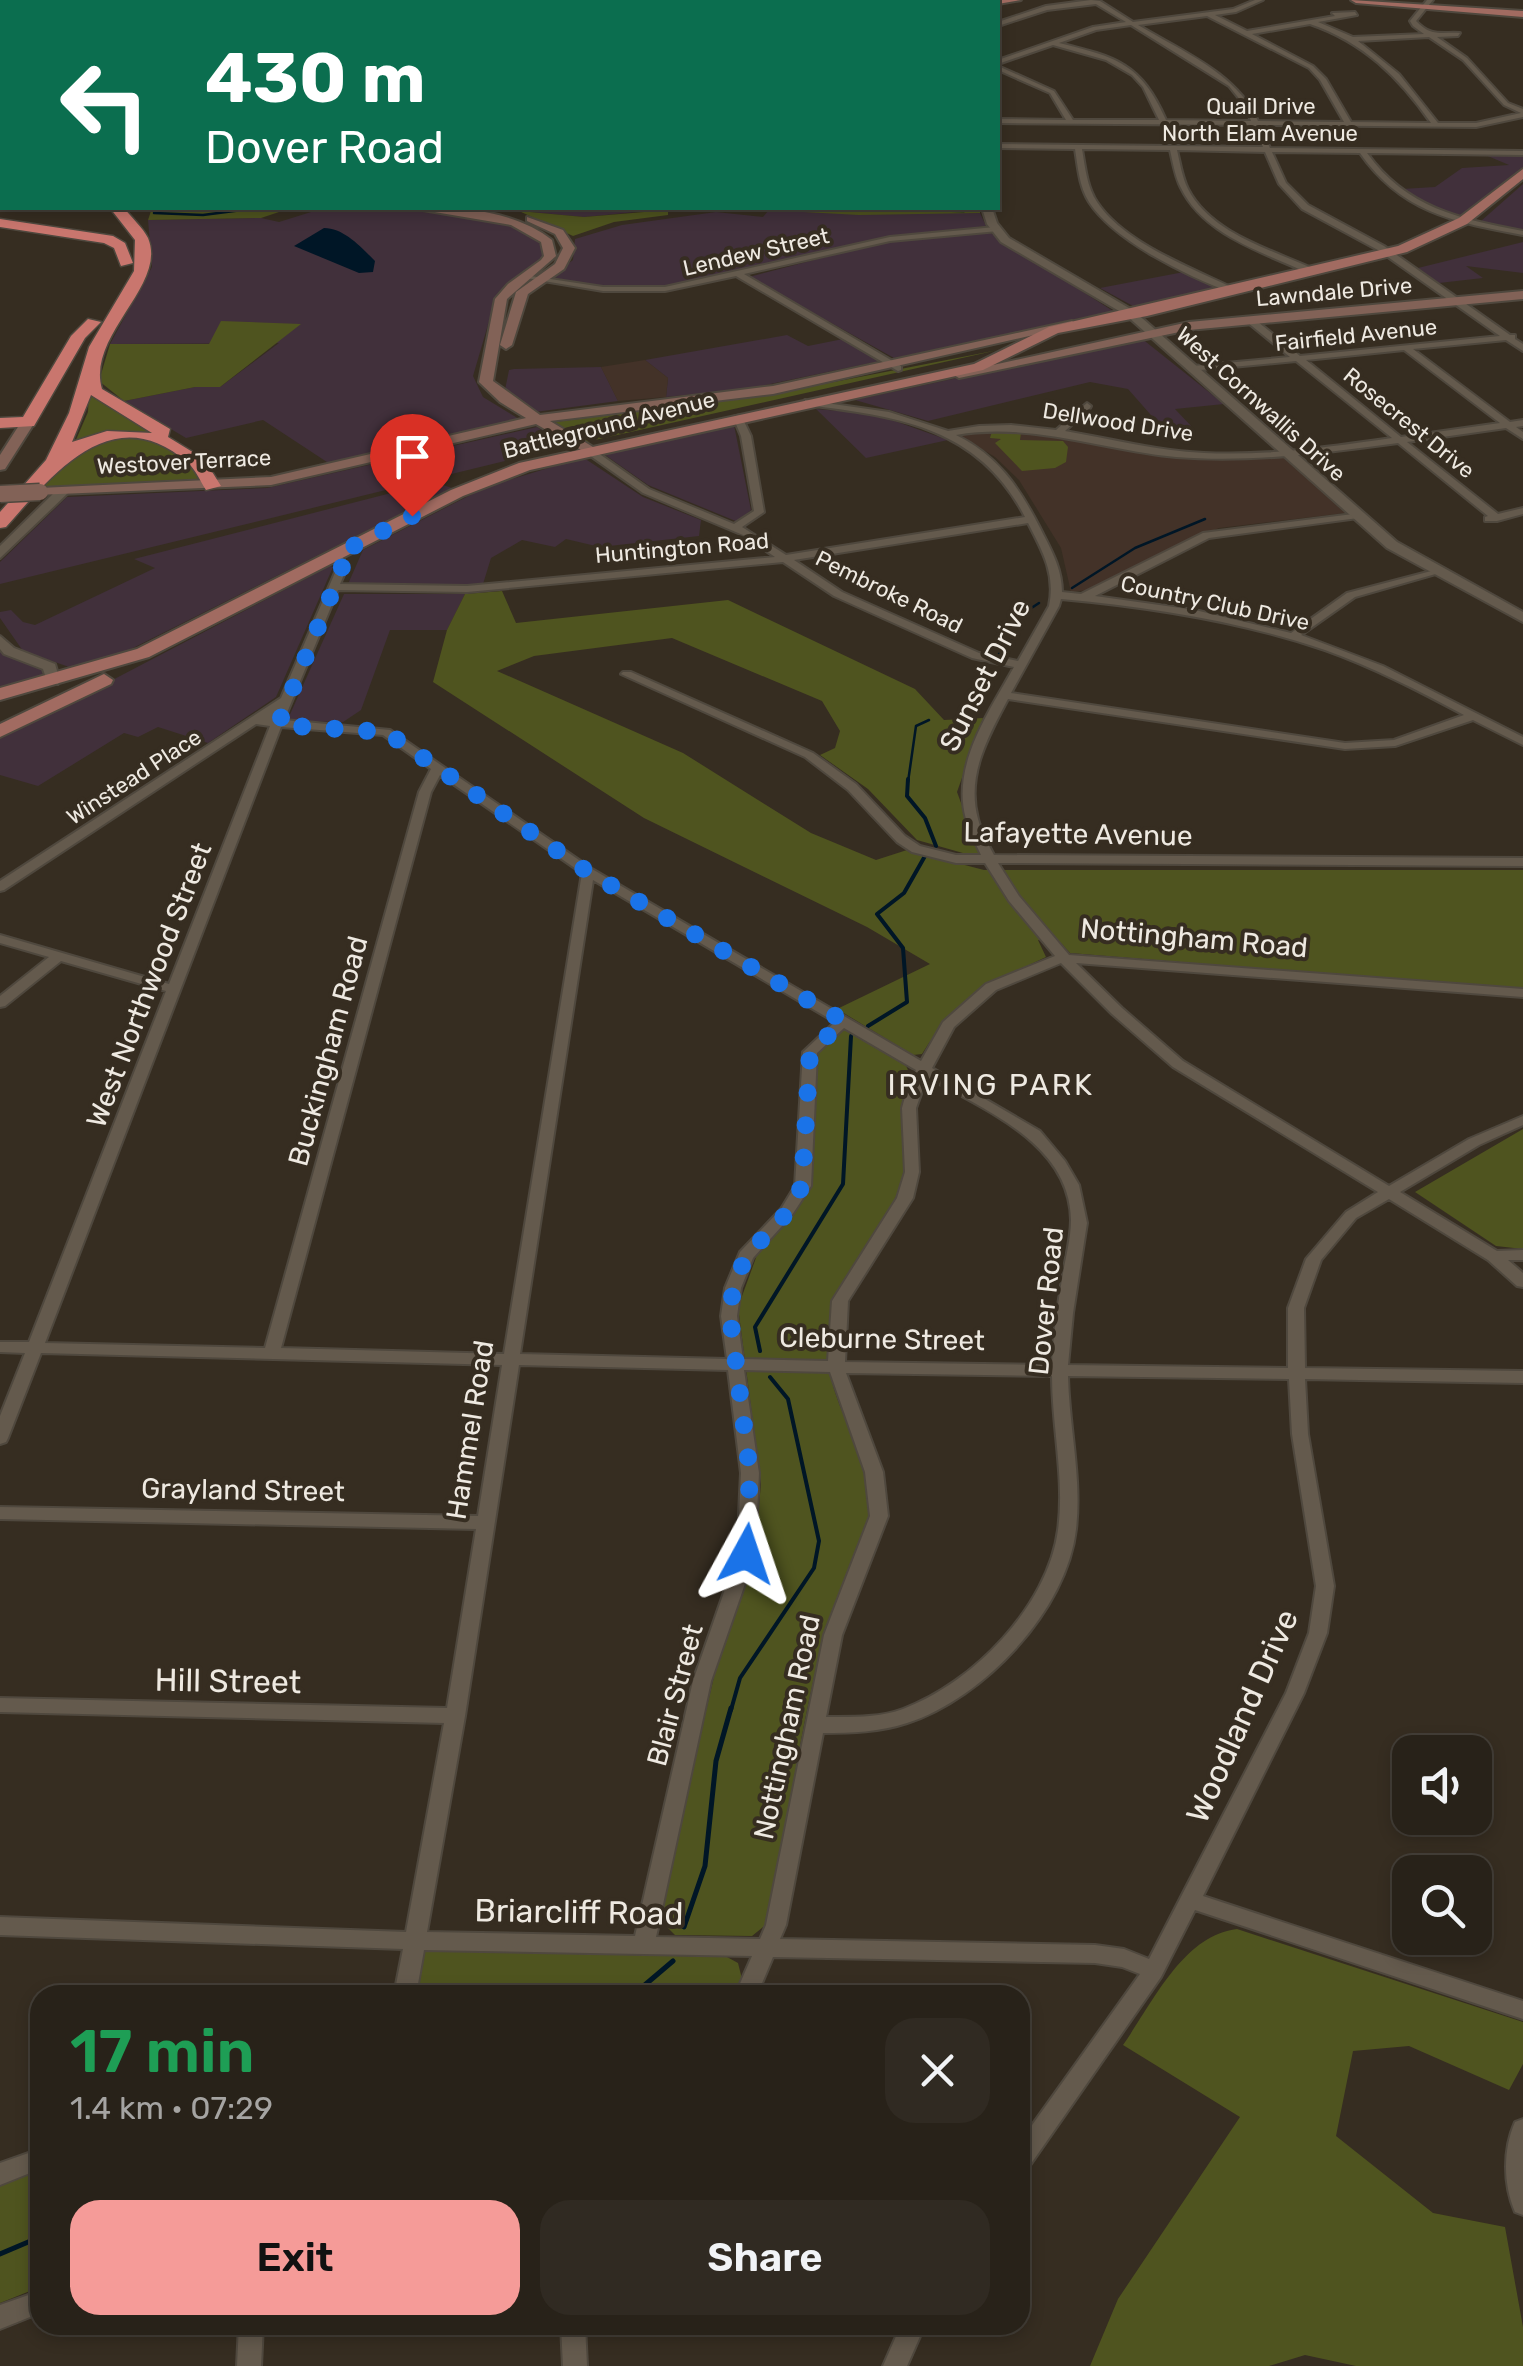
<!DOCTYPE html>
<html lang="en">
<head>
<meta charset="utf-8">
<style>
  :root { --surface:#282219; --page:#302a22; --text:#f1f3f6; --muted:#a5a4a2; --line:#443f38; --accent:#f59b98 }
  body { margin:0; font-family:Rubik,sans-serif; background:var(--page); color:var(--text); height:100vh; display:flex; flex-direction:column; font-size:38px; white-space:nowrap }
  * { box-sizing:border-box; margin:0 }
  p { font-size:32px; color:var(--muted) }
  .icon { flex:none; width:55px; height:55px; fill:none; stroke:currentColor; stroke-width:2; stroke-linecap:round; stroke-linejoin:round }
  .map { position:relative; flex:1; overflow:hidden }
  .panel { position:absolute; left:30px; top:1985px; width:1000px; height:350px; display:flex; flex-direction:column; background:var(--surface); border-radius:30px; box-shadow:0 5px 15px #0003,0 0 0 2px var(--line) }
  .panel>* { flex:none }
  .banner { position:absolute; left:0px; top:0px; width:1000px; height:210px; box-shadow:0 5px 15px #0003,0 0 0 2px var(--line); background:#0b6e4f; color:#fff; overflow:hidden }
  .fabs { position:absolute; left:1392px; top:1735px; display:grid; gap:20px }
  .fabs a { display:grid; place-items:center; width:100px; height:100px; border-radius:20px; background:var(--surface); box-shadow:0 5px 15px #0003,0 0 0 2px var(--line); font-size:50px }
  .pin { position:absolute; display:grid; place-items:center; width:85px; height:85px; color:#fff; margin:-102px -42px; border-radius:50% 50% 50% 0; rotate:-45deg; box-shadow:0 0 10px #0007 }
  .pin .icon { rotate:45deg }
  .me { position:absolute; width:110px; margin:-55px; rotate:5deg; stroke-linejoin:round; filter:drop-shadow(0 0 8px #0008) }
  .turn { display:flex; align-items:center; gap:35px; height:210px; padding:0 40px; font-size:45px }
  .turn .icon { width:130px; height:130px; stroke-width:2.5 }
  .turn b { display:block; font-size:70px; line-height:85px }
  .round { display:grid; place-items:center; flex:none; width:105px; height:105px; border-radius:30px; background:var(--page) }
  .overview { display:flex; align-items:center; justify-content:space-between; height:170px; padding:0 40px }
  h1 { font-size:60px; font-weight:600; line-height:75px; color:#1e9e55 }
  .cta { display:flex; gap:20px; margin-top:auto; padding:20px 40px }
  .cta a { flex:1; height:115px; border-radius:30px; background:var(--accent); color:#111; font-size:40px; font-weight:600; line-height:115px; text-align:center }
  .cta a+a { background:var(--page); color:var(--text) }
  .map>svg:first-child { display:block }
  .commercial { fill:#41303b }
  .education { fill:#433228 }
  .green { fill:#4f541f }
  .water { fill:#001626 }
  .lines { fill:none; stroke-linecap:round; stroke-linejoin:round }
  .stream-far2 { stroke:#001626; stroke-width:2.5 }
  .stream-far1 { stroke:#001626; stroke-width:4 }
  .stream { stroke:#001626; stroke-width:5 }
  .minor-casing { stroke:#4f483e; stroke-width:4 }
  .tertiary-casing { stroke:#4f483e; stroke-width:4 }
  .secondary-casing { stroke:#4f483e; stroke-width:4 }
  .primary-casing { stroke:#4f483e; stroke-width:4 }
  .trunk-casing { stroke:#4f483e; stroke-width:29 }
  .motorway-casing { stroke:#4f483e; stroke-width:3 }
  .minor { fill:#645a4d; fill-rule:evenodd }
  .tertiary { fill:#645a4d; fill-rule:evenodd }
  .secondary { fill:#826257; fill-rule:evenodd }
  .primary { fill:#a16b61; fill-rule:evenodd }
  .trunk { stroke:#b57068; stroke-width:25 }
  .motorway { fill:#c9766e; fill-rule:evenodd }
  .secondary-bridge-casing { stroke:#4f483e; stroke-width:19; stroke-linecap:butt }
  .secondary-bridge { stroke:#826257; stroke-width:16 }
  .route { stroke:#1a73e8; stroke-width:18; stroke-dasharray:0 32.4 }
  .labels { text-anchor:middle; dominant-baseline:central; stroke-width:8; stroke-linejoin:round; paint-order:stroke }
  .far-street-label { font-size:22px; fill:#eee9e1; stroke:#362d21 }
  .street-label { font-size:28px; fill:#eee9e1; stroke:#362d21 }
  .neighbourhood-label { font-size:30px; letter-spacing:2.5px; fill:#eee9e1; stroke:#362d21 }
  .near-street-label { font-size:32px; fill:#eee9e1; stroke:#362d21 }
</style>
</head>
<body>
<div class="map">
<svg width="1523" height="2366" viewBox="0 0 1523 2366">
  <rect width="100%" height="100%" fill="#362d21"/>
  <path class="commercial" d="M1483,154H1523V167L1461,215L1438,209L1402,189L1435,187L1462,168L1509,165Z
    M1523,184V230L1482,222L1481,221Z
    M324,208H394L489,221L517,227L539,242L544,252L538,264L497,294L473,376L483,397L519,419L330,464L263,420L186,438L124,401L195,387H220L279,343L110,344L152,267L148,220L261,218L279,222Z
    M487,208H678L584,217Z
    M768,211L980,213L986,226L877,239L660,288L601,287L551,277L573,260L575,239L622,225L716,212L763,217Z
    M989,232L1113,311L894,358L749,277L879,243Z
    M1523,242V273L1466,266L1483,278L1439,283L1418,268Z
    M1189,271L1221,288L1133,306L1100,288Z
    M787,335L808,346L843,339L880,361L751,388L666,397L668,378L645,360Z
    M1141,338L1224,404L1175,409L1193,428L1165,431L1128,389L1090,382L928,421L855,400Z
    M601,367L618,401L535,412L505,390L509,370L514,369Z
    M816,409L875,414L948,440L866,458Z
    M734,425L751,510L738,522L648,485L605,455Z
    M537,427L567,446L0,584V562L67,497L267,488Z
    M578,459L587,460L643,497L701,520L699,536L600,547L566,539L555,547L522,540L491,558L483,584H348L363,550L486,487Z
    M434,482L452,488L111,659L72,668L23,651L0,618V612L11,610L23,622L35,625L155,568L134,559Z
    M330,566L333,567L276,697L208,743L158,727L138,737L124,733L38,786L0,775V739Z
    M344,594H465L447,630H390L361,710L343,722L287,721Z
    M0,650L42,668L43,676L0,690Z"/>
  <path class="education" d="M645,360L668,378L666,397L618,401L601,367Z
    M981,429L1021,430L1186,458L1279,454L1345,513L1219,528L1176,545L1089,590L1071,592L1061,548L1019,480L995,457L959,435Z"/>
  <path class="green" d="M152,208H291L261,218L148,220Z
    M728,208H980V213L859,215Z
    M668,210V215L614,222L573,236L519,211L584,217Z
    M221,321L301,324L220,387H195L124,401L99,381L110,344H209Z
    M998,350L586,442L555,422L767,395Z
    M89,390L166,437L146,433L75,442L88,412Z
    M992,431L1021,433L1020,440L1063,441L1068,447L1066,462L1055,468L1022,471L995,443L1001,439L990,438Z
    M118,436L153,439L191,460L198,479L43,487L65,460Z
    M502,591L516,623L728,600L915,689L944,720L983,718L957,792L980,854L977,857L917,840L868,789L820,755L835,748L840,731L822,701L672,638L534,656L497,671L683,753L811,833L876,860L907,850L984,870H1523V990L1070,953L1061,943L1038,940L1046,957C994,981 952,1004 922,1054L913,1055L837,1009L930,964L867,927L644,818L433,682L447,630L465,594Z
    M846,1030L904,1061L911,1077C908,1085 904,1091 903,1098C897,1129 909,1159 900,1189C881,1256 821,1271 828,1359C832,1414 879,1463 869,1519C862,1559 835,1594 825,1632C800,1728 787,1827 768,1923L752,1936L675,1935L662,1922L664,1889L717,1664L757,1527L761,1484L738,1307L757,1255L795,1212L810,1187L818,1052L839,1031Z
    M1523,1129V1249L1496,1246L1415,1192Z
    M1237,1929L1523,2022V2064L1509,2090L1409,2046L1353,2051L1336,2136L1433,2213L1505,2227L1523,2327V2366H1356L1305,2355L1269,2366H1090L1118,2299L1240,2117L1123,2045C1152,2004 1183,1935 1237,1929Z
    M425,1951L727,1957L738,1963L742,1979L736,1995H415Z
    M40,2170V2287L0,2303V2184Z"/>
  <path class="water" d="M324,228C344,228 361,247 375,261L373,272L359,273L294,246Z"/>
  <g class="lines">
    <path class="stream-far2" d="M906,2L916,0
      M808,208L964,211
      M681,210L690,208
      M154,213L203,215L257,208
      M1072,588L1135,548L1205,519
      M999,654L1013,638L1012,621L1039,603
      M908,782L916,726L929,720"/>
    <path class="stream-far1" d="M908,779L907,796L925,818L936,846
      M868,1026L907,1002L903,948L877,914L904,893L925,856
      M760,1351L755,1327L843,1184L851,1036
      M731,1710L740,1678L814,1568L819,1541L788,1399L770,1377"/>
    <path class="stream" d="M684,1927L705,1866L716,1761L731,1708
      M633,1995L673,1961
      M0,2254L40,2237"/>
    <defs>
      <path id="minor" d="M589,0H595L597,2H591Z
        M827,0H835L837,2H830Z
        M1091,0L1100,1L1133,22L1233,9L1255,0H1263L1236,12L1215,15L1247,31L1335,16L1332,13L1355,12L1357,15L1318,22L1353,37L1424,34L1413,26L1410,21L1427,0H1433L1416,21C1431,37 1440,32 1460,33L1458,36L1437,37L1467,58L1508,103L1523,109V117L1476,127L1260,125L1270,148L1523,151V155L1367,153C1406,208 1460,219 1523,231V235C1455,222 1402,213 1360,153L1272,152L1286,183L1308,205L1384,246L1510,335H1515V339L1523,344V351L1506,340L1413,349L1510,422L1523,420V426L1516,427L1523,432V439L1506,428L1407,442L1498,514L1523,508V514L1497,521H1485V517L1488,516L1398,443C1324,453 1250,463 1176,457C1102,450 1032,422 956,435C997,455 1019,487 1039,526C1050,548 1062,567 1062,592L1081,594L1203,533L1361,513L1363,515L1358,518L1209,538L1095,596L1195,610L1291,633L1347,593L1439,569V573L1355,597L1301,635L1383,666L1523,737V745L1473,720L1395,746L1345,749L1008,699C988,737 966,775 978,819C981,831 988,844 994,855L1523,858V866L998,863L1019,896L1069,955L1523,989V997L1076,963L1122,1008L1183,1061L1389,1186L1469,1139L1523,1116V1125L1479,1145L1400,1192L1497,1251L1523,1250V1260H1508L1523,1273V1287L1517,1286L1488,1260L1389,1199L1356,1218L1321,1260L1304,1308L1305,1368L1523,1371V1383L1305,1379L1308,1434L1334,1586L1327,1633L1304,1693L1203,1896L1523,2001V2019L1195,1910L1161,1977L1028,2168L1020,2171V2142L1140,1974L1122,1967L1095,1963L773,1957L757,1995H735L752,1956L424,1950L416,1995H394L403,1949L0,1935V1917L406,1932L444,1723L0,1712V1698L447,1708L476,1529L0,1519V1507L478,1516L502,1365L41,1353L8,1438L6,1442L0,1444V1416L25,1353L0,1352V1342H29L166,991L61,961L5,1006L0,1007V996L49,957L0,943V935L169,984L270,726L256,724L4,890L0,891V881L281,698L337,568L332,554L333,552H341L347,568L340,584L467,586L775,557L743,535L643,493L585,452V448H591L649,489L734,524L754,511L741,436L733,417L741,415L751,436L764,512L742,527L786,555L1025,517C979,427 899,417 808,405L805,404V400L889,412L948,431L979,426L1011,425L1056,430L1087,403L1091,406L1090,408L1065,431C1112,439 1157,451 1204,453C1267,456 1330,447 1392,438L1296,361L1190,371L1189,369L1193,366L1290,357L1247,322V318H1253L1300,356L1500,336L1378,250L1302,209L1279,184L1265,152L1177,150C1180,163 1182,177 1188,189C1211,234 1273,250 1316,270V274H1310C1266,253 1204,236 1181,188C1175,177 1173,163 1170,150L1082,149C1085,167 1087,187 1097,202C1124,243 1192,268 1235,289L1236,291L1232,293C1188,276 1115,242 1089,202C1079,186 1078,167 1075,149L998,148V144L1263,147L1253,125L998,123V119L1066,120L1050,93L998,70V66L1054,91L1073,120H1159L1143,87L1132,75L1106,60L1053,45L998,64V60L1093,27L1126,22L1096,4L1047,10L998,26V22L1046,6ZM1207,16L1309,68L1320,80L1344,122L1258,121C1237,73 1181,51 1138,25ZM1310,24C1363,42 1399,77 1431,123L1351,122L1326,79L1313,66L1252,34ZM1131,25L1229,86L1245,106L1251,121L1166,120C1141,63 1116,57 1059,43L1096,30ZM1429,37L1463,60L1504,105L1521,113L1476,123H1438L1399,74L1358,41ZM1404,350L1500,423L1401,437L1306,360ZM1028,523C1042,550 1056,574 1049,606L1018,661L979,653L842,592L794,560ZM783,562L834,596L972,658L1014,667C989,712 951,765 966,819C969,831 976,844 981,855H956L920,846L905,836L856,784L813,753L631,672H623L621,674L805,757L848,790L897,842L912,852L956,863H985L1009,901L1055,956L986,984L943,1022L921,1061L592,869L390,730L284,720L338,590L467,592ZM1061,599C1150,607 1240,621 1325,650C1373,667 1419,691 1464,715L1394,740L1345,743L1011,693L1059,606ZM281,727L383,735L431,769L419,792L265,1348L45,1343ZM440,775L582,873L504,1354L281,1348L431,792ZM593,880L835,1022L803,1052L795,1186L781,1209L740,1252L725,1288L721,1316L727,1359L520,1354ZM1061,963L1112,1014L1173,1067L1378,1192L1346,1212L1306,1259L1288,1308V1368L1068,1365L1073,1313L1087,1223L1079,1185L1065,1161L1040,1131L932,1068L954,1027L996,990ZM844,1028L916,1070L908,1086L902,1108L905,1172L897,1198L832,1301L828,1361L743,1359L737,1316L741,1288L753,1258L792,1215L811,1186L817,1053ZM927,1077C984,1110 1070,1143 1071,1220C1071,1238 1066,1256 1063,1273C1058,1304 1053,1334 1052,1365L845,1362L848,1301L913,1198L919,1172L916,1108ZM519,1365L728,1370L741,1473L737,1555L693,1681L635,1936L427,1932L465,1716ZM744,1370L830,1372L865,1472L870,1516L824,1635L766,1925L760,1939L656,1937L711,1681L755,1555L759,1473ZM846,1373L1052,1376C1052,1427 1065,1479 1058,1530C1048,1606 973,1683 903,1709C879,1718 851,1717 826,1717L842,1635L888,1516L883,1472ZM1068,1376L1289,1379L1292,1434L1316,1586L1309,1633L1286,1693L1149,1959L1124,1949L1095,1945L780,1939L786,1925L823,1733C852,1733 880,1732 907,1723C984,1698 1067,1610 1076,1529C1082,1478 1069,1427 1068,1376Z
        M2,12V17L0,18V13Z
        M0,53H2V57H0Z
        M995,227L998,231L890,241L744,274L901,366V370L898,371L736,276L665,291H603L520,277L524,275L603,287H665L890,237Z
        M1523,2119V2215L1515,2212C1503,2184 1503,2149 1515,2122Z
        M40,2149V2169L0,2185V2163Z
        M40,2291V2313L0,2329V2305Z
        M239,2325H263L261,2366H237Z
        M561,2325H585L587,2366H563Z
        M901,2325H925L907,2366H883Z"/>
      <path id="tertiary" d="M982,208H992L997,223L1009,238L1134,311L1397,542L1523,612V622L1387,548L1126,315L1001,242L987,224Z
        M59,488L70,491L0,558V546Z
        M0,636L14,648L55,664L60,681L58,684H48L43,669L4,654L0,649Z"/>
      <path id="secondary" d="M0,75L2,76V82L0,81Z
        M411,208C456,205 516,211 552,240L556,256L507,299L493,381L540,415L773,386L1072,321L1078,325L773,394L550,421L593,447V453L588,454L536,424L271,485L35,495L33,492L40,488L271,477L526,418L500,402L479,382L495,299L508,284L541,260L544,256L541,242L511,225Z
        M527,217L563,230L575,248L564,269L528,294L512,345L506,349L500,345L516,292L555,264L563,248L555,234L527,221Z
        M1523,291V299L1189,330L959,378L952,374L1189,322Z
        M23,419L35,422L5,469L0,470V455Z"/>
      <path id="primary" d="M982,0H1021L998,4Z
        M1351,0L1523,11V17L1356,3Z
        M1523,169V179L1467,224L1407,252L1147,316L1058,333L983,370L530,470L463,496L149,657L0,700V688L137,649L451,490L519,463L974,364L1049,327L1398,246L1459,218Z
        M2,174V182L0,183V175Z
        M104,674L113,680L111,684L0,737V724Z"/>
      <path id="trunk" d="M937,2L954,0"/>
      <path id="motorway" d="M0,85L2,86V92L0,93Z
        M0,132L2,133V142L0,141Z
        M110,208H124C131,217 143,228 148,238C168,285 86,335 102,389L170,429L168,437L204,459L221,486L206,490C200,481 196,470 188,463C113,397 53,474 6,527L0,528V512L46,460L69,413L89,347L134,271L135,240ZM91,395L152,433L107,431L72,442Z
        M0,219L113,236L125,243L133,263L121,266L114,248L104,243L0,227Z
        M88,319L101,322L85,338L34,426L0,428V418L23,417L71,336Z"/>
    </defs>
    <use href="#minor" class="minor-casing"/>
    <use href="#tertiary" class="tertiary-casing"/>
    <use href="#secondary" class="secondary-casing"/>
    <use href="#primary" class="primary-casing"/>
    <use href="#trunk" class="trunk-casing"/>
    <use href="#motorway" class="motorway-casing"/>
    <use href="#minor" class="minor"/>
    <use href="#tertiary" class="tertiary"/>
    <use href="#secondary" class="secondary"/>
    <use href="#primary" class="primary"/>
    <use href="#trunk" class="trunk"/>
    <use href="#motorway" class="motorway"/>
    <defs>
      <path id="secondary-bridge" d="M0,494L40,492"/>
    </defs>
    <use href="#secondary-bridge" class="secondary-bridge-casing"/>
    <use href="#secondary-bridge" class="secondary-bridge"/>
  </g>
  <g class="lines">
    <path class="route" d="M412,516L338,554L342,568L278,725L386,732L588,872L844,1021L810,1052L802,1186L788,1212L746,1256L733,1288L730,1316L750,1473L746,1554"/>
  </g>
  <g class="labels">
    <g class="far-street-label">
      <text x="1261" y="106">Quail Drive</text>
      <text x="1260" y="133">North Elam Avenue</text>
      <text transform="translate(756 252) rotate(-13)">Lendew Street</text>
      <text transform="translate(1334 292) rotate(-5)">Lawndale Drive</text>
      <text transform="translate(1356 335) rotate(-6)">Fairfield Avenue</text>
      <text transform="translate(1261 404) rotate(42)">West Cornwallis Drive</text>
      <text transform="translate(1118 422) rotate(9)">Dellwood Drive</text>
      <text transform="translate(1409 423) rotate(39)">Rosecrest Drive</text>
      <text transform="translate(609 425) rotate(-14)">Battleground Avenue</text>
      <text transform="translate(184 462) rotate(-3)">Westover Terrace</text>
      <text transform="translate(682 548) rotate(-5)">Huntington Road</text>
      <text transform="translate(889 592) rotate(26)">Pembroke Road</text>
      <text transform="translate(1215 603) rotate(12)">Country Club Drive</text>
      <text transform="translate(134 777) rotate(-33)">Winstead Place</text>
    </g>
    <g class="street-label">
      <text transform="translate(985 675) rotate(-63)">Sunset Drive</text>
      <text transform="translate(1078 834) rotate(1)">Lafayette Avenue</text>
      <text transform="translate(1194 938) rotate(5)">Nottingham Road</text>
      <text transform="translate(149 985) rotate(-69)">West Northwood Street</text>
      <text transform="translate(328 1051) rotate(-75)">Buckingham Road</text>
      <text transform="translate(1046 1301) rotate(-84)">Dover Road</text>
      <text transform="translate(882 1339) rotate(1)">Cleburne Street</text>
      <text transform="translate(470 1430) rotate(-81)">Hammel Road</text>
      <text transform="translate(243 1490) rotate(1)">Grayland Street</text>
      <text transform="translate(675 1695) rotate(-75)">Blair Street</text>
      <text transform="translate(787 1727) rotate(-78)">Nottingham Road</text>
    </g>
    <g class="neighbourhood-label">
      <text x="991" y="1085">IRVING PARK</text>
    </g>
    <g class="near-street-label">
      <text transform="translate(228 1681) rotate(1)">Hill Street</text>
      <text transform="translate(1242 1716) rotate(-66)">Woodland Drive</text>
      <text transform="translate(579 1912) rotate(1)">Briarcliff Road</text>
    </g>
  </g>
</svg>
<div class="fabs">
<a><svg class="icon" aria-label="sound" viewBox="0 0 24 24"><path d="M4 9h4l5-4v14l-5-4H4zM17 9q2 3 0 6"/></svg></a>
<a><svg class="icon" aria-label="search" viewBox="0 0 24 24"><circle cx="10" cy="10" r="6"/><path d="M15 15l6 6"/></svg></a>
</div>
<div class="pin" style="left:412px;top:516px;background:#d93025"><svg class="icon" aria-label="arrive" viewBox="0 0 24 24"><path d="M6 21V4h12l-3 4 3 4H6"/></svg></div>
<svg class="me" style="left:746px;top:1554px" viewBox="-20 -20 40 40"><path d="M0-17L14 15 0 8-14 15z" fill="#1a73e8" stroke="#fff" stroke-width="4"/></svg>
<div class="banner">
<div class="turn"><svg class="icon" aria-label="left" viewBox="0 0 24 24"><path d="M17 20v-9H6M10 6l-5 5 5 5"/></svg><div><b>430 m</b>Dover Road</div></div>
</div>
<section class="panel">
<div class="overview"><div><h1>17 min</h1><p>1.4 km · 07:29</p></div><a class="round"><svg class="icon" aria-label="close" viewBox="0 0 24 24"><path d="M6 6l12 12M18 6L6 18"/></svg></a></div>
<div class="cta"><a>Exit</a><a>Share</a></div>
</section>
</div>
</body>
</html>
